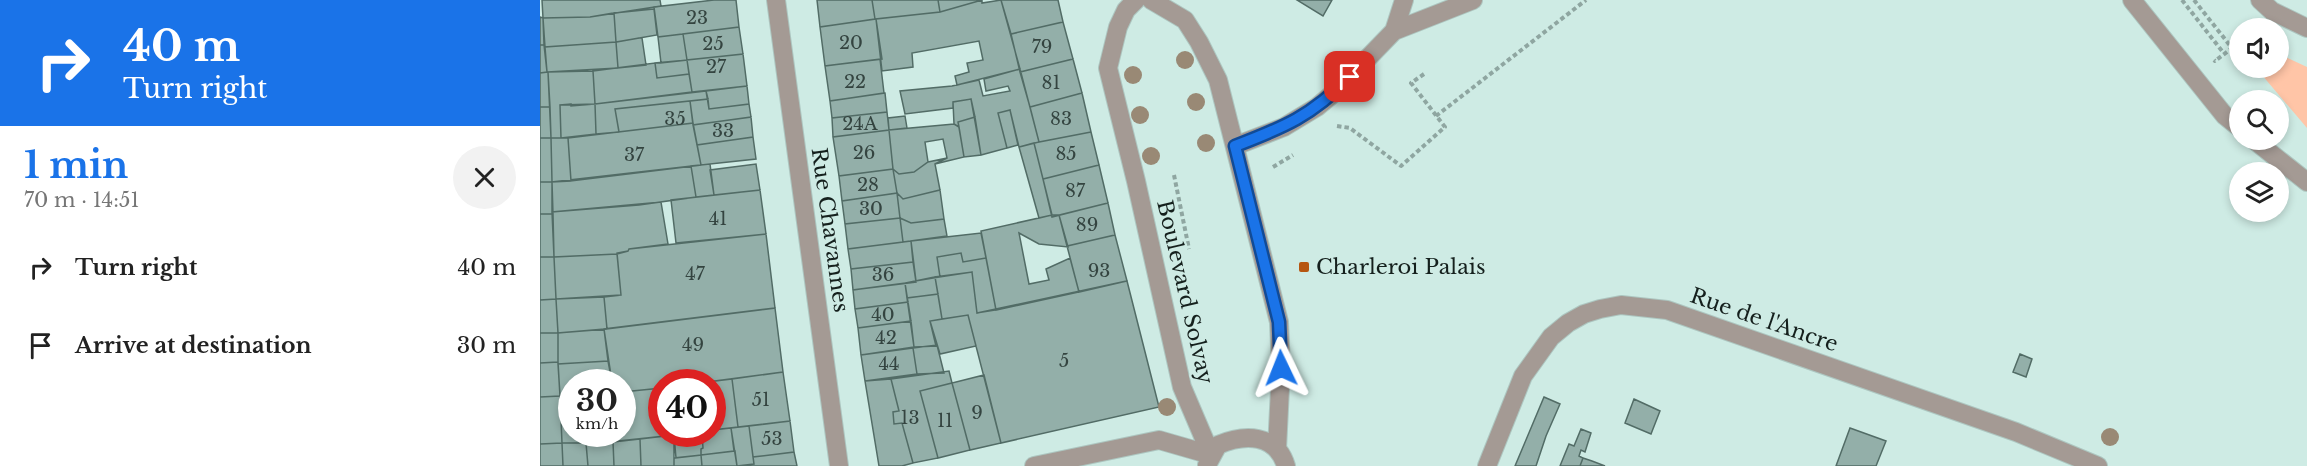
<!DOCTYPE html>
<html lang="en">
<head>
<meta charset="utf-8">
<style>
  :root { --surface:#fff; --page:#f2f2f2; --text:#222; --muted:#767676; --accent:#1a73e8 }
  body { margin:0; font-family:"Libre Baskerville",serif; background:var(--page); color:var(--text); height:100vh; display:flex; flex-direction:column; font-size:22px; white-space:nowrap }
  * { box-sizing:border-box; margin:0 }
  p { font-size:20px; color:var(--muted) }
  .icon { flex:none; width:33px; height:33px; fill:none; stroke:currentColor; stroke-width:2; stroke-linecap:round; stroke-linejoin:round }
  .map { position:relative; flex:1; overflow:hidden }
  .side { display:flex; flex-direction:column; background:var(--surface); width:540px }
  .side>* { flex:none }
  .banner { background:#1a73e8; color:#fff; overflow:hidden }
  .controls { position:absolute; left:1689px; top:18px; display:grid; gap:12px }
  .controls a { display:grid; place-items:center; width:60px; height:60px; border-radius:50%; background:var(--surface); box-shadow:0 3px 9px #0003; font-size:30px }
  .speed { position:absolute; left:18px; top:369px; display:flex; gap:12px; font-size:30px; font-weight:700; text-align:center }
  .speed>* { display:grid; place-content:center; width:78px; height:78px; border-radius:50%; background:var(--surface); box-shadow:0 3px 9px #0003; line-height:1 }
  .speed small { font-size:15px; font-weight:400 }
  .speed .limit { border:9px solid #d22; background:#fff; color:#111 }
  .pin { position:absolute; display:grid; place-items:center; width:51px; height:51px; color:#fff; margin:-26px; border-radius:12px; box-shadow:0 3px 9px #0006 }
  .me { position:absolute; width:66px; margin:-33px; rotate:358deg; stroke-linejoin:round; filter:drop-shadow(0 0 4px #0008) }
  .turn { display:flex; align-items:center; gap:21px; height:126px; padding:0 24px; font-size:27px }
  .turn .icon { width:78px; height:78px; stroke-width:2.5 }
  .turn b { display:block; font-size:42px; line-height:51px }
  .round { display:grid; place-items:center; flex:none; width:63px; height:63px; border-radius:32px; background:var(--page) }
  .overview { display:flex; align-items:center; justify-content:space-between; height:102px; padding:0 24px }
  h1 { font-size:36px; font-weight:800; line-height:45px; color:var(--accent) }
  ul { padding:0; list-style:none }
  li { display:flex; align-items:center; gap:18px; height:78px; padding:0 24px }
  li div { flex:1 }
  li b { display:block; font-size:22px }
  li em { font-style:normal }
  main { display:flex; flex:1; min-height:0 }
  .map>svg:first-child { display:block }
  .green { fill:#ffc5a7 }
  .building { fill:#93afa9; stroke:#526c66; stroke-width:1.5 }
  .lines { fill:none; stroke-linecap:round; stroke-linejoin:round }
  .minor-casing { stroke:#adc6c0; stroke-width:20 }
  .path { stroke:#8fa6a1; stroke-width:4; stroke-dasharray:4.5 3; stroke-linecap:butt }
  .minor { stroke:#a49a94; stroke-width:18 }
  .tree { fill:#998975 }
  .route-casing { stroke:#114b97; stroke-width:15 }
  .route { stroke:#1a73e8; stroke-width:10 }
  .poi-dot { fill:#b65610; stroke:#ceebe4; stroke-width:2 }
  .labels { text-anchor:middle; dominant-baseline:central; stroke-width:4.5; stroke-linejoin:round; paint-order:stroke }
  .number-label { font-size:18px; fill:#344440 }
  .street-label { font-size:21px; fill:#15201d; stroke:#ceebe4 }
  .poi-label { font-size:21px; fill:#15201d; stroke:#ceebe4; text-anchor:start }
</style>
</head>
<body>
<main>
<section class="side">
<div class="banner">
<div class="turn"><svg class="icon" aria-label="right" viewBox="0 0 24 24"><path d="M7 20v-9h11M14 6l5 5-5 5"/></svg><div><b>40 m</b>Turn right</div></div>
</div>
<div class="overview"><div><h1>1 min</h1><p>70 m · 14:51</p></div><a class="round"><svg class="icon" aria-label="close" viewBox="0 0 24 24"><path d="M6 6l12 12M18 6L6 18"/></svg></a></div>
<ul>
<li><svg class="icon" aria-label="right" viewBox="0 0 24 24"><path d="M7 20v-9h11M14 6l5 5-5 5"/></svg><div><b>Turn right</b></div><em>40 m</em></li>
<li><svg class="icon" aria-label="arrive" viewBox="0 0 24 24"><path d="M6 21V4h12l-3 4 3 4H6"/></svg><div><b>Arrive at destination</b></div><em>30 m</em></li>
</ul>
</section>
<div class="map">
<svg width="1767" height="466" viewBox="0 0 1767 466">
  <rect width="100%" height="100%" fill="#ceebe4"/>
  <path class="green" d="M1739,54L1767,67V128L1716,68H1738Z"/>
  <path class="building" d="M2,0H120L121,6L50,17L3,18Z
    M174,0H196L199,27L118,37L114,7Z
    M277,0H332L335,19L280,27Z
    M332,0H398L400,12L335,19Z
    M398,0H442L400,12Z
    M442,0V3L461,0L480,69L417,85L415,76L429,72L427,63L443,60L439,41L372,53L373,67L342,71L336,19L400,12Z
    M461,0H518L523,22L471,34Z
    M757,0H792L783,16Z
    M114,9L117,35L76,42L74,13Z
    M74,13L76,42L5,47L3,18L50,17Z
    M0,17L3,18L4,45H0Z
    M336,19L342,59L285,66L280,27Z
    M523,22L533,59L480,72L471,34Z
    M199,27L203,54L147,60L143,34Z
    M143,34L147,60L121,63L118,37Z
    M99,38H102L106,65L78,68L76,42Z
    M76,42L78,68L7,72L5,47Z
    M0,45H4L7,72L0,73Z
    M203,54L207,86L152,92L147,60Z
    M340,59L344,93L290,101L285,66Z
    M533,59L542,93L490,107L480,72Z
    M147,60L149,74L117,78L115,63Z
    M115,63L117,78L149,74L152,92L55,104L53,71Z
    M480,69L499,142L479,147L470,110L458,113L467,148L441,155L431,99L413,102V108L365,114L360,91L412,86L439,80L443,96L470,91L468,86L446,91L444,79Z
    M53,71L55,104L20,105L21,138H11L8,72Z
    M8,72L10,107H0V73Z
    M207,86L209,104L169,109L166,91Z
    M166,91L168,99L75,109L79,132L56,134L55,104Z
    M345,93L347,112L292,118L290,101Z
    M542,93L551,132L499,142L490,107Z
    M168,99L169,109L209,104L211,117L153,125L150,101Z
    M431,99L435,117L418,122L419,127L414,124L413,102Z
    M150,101L153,123L79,132L75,109Z
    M31,104V106L55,104L56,134L21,138L20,105Z
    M0,107H10L11,138H0Z
    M470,110L478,145L467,148L458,113Z
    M347,112L349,130L293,137L292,118Z
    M365,116L367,128L349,130L348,118Z
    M211,117L213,137L157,145L153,125Z
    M435,117L441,155L424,157L418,122Z
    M153,123L161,165L31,181L28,138Z
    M414,124L419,127L424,157L395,164L407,158L403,139L385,142L388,162L374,172L359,174L353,169L349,130Z
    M349,130L353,169L299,176L293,137Z
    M551,132L559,165L503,179L494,143Z
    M213,137L216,159L161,165L157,145Z
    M0,138H11L12,182H0Z
    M11,138H28L31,181L12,182Z
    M494,143L512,215L499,218L479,147Z
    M407,158L395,164L400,190L363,199L357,193L353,169L359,174L374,172L388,162Z
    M170,164L174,195L156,197L151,166Z
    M216,164L220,190L174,195L170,170Z
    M559,165L568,203L512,217L503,179Z
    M151,166L156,197L99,205L12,212V182Z
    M353,169L357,193L302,201L299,176Z
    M0,182H12L13,214H0Z
    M220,190L226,234L136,243L131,200Z
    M400,190L404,219L371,223L360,218L357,193L363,199Z
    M357,193L360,218L305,224L302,201Z
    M121,202L128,244L89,249L88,251L77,254L14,257L12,212Z
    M568,203L575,235L527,246L519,215Z
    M0,214H13L14,257H0Z
    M512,215H519L528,247L499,244L479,233L489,284L509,280L506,269L530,258L539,292L456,310L441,231Z
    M360,218L363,242L308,249L305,224Z
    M360,218L371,223L404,219L407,236L363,242Z
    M441,233L446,258L423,262L421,253L397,257L400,277L376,281L371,241Z
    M226,234L235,308L67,329L64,297L81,295L77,253L88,251L89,249Z
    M575,235L587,281L539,292L527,246Z
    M371,241L373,262L311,269L308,249Z
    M421,253L423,262L446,258L456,310L437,313L432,272L400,277L397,257Z
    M77,254L81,295L16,299L14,257Z
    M0,257H14L16,299L0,300Z
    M373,262L376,282L313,290L311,269Z
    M432,272L437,313L587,281L619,407L461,443L428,315L402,319L395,277Z
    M395,277L398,294L367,298L365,283Z
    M365,283L368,302L315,309L313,290Z
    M398,294L402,319L390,321L396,346L374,347L367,298Z
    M64,297L67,329L18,333L16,299Z
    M16,299L18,333H0V300Z
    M368,302L371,321L318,328L315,309Z
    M235,308L243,372L167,382H122V388L82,392V382H72L64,329Z
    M428,315L436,346L400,354L390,321Z
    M371,321L374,347L321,355L318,328Z
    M64,329L68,361L18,364V333Z
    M0,333H18V362L0,363Z
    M397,345L404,373L377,374L373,348Z
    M373,348L377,374L325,381L321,355Z
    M1480,354L1492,359L1486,377L1473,372Z
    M68,361L72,382H32V395L20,396L18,364Z
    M18,362L20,396L0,397V363Z
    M409,371L412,383L380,391L398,458L373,463L362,423L354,424L353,412L359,411L351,379Z
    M243,372L250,421L198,427L192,379Z
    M444,375L461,443L430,450L412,383Z
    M192,379L198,427L172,430V382H167Z
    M351,379L359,411L353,412L354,424L362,423L373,463L362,466H339L325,381Z
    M412,383L430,450L398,458L380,391Z
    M122,388V434H144L59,443L58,434H82V392Z
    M32,395V434H58L59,443H22L20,396Z
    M20,396L22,443L0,444V397Z
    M1004,397L1020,404L1006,436L996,466H975Z
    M1094,399L1120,411L1111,434L1085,423Z
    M250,421L254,452L213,457L209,426Z
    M209,426L214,464L197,466L191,428Z
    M191,428L194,451L161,455V449L163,448L162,434H172V430Z
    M1310,428L1346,441L1336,466H1296Z
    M1041,429L1051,433L1045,452L1041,450L1039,456L1043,458L1040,466H1020L1029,444L1034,446Z
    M162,434L163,448L161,449V455L136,458L134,435Z
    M134,435V466H101L100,439Z
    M100,439L101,466H74L73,442Z
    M73,442L74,466H48L46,443Z
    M22,443L23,466H0V444Z
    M22,443H46L48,466H23Z
    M195,451L197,466H162L161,455Z
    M254,452L257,466H198L214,464L213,457Z
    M161,455L162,466H134V458Z
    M1043,458L1052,461L1065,466H1040Z"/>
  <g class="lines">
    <defs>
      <path id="minor" d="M236,0L299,466
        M596,0L586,10L578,27L568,68L596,181L642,387L671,455
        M611,0L645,20L659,42L678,80L739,322L741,368L737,449
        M1592,0L1685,116L1700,128
        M1720,0L1732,11L1767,28
        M854,31L864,0
        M1714,140L1767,182
        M695,146L744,127L777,107L795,92L854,31L933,0
        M667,465L678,445C704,434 736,433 746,466
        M494,466L619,440L671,455
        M947,466L983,376L1011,337L1028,323L1044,314L1060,309L1081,305L1127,310L1476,432L1558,466"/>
    </defs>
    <use href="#minor" class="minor-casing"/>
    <path class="path" d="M1642,0L1682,51
      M1654,0L1692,48L1675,61L1674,60
      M1695,41L1700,37
      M896,116L1046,0
      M797,126L810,128L861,166L905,127L871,83L884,74
      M733,167L753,155
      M634,175L649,249"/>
    <use href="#minor" class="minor"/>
  </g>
  <g class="tree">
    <circle cx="645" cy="60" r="9"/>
    <circle cx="593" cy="75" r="9"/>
    <circle cx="656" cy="102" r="9"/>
    <circle cx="600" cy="115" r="9"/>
    <circle cx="666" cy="143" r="9"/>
    <circle cx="611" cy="156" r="9"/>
    <circle cx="627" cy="407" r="9"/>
    <circle cx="1570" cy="437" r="9"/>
  </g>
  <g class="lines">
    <defs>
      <path id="route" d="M741,368L739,322L695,146C745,127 771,116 810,77"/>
    </defs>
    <use href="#route" class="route-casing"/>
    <use href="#route" class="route"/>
  </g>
  <rect class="poi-dot" x="758" y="261" width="12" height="12" rx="3"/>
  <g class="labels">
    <g class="number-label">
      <text x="157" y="18">23</text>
      <text x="311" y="43">20</text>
      <text x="173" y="44">25</text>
      <text x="502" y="47">79</text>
      <text x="176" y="67">27</text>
      <text x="315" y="82">22</text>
      <text x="511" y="83">81</text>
      <text x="135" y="119">35</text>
      <text x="521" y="119">83</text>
      <text x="320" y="124">24A</text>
      <text x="183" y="131">33</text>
      <text x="324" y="153">26</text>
      <text x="526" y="154">85</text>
      <text x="94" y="155">37</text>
      <text x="328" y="185">28</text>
      <text x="535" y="191">87</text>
      <text x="331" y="209">30</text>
      <text x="178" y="219">41</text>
      <text x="547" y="225">89</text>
      <text x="559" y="271">93</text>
      <text x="155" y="274">47</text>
      <text x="343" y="275">36</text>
      <text x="343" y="315">40</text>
      <text x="346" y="338">42</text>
      <text x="153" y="345">49</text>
      <text x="524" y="361">5</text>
      <text x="349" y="364">44</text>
      <text x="221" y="400">51</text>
      <text x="437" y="413">9</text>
      <text x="370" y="418">13</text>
      <text x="405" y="421">11</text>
      <text x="232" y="439">53</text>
    </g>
    <g class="street-label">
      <text transform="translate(290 230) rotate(82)">Rue Chavannes</text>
      <text transform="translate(645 292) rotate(77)">Boulevard Solvay</text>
      <text transform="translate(1224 320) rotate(19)">Rue de l'Ancre</text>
    </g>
    <g class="poi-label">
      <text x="776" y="267">Charleroi Palais</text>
    </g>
  </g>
</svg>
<div class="controls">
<a><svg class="icon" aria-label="sound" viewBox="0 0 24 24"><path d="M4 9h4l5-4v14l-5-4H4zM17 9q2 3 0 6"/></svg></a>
<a><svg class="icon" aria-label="search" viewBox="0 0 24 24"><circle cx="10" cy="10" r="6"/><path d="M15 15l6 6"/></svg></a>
<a><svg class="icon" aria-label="layers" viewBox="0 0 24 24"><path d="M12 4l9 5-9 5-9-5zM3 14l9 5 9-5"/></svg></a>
</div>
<div class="speed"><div>30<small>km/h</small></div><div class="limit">40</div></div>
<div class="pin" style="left:810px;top:77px;background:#d93025"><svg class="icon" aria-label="arrive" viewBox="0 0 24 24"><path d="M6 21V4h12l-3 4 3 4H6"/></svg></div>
<svg class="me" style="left:741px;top:368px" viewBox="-20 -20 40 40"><path d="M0-17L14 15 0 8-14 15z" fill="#1a73e8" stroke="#fff" stroke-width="4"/></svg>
</div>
</main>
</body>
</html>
